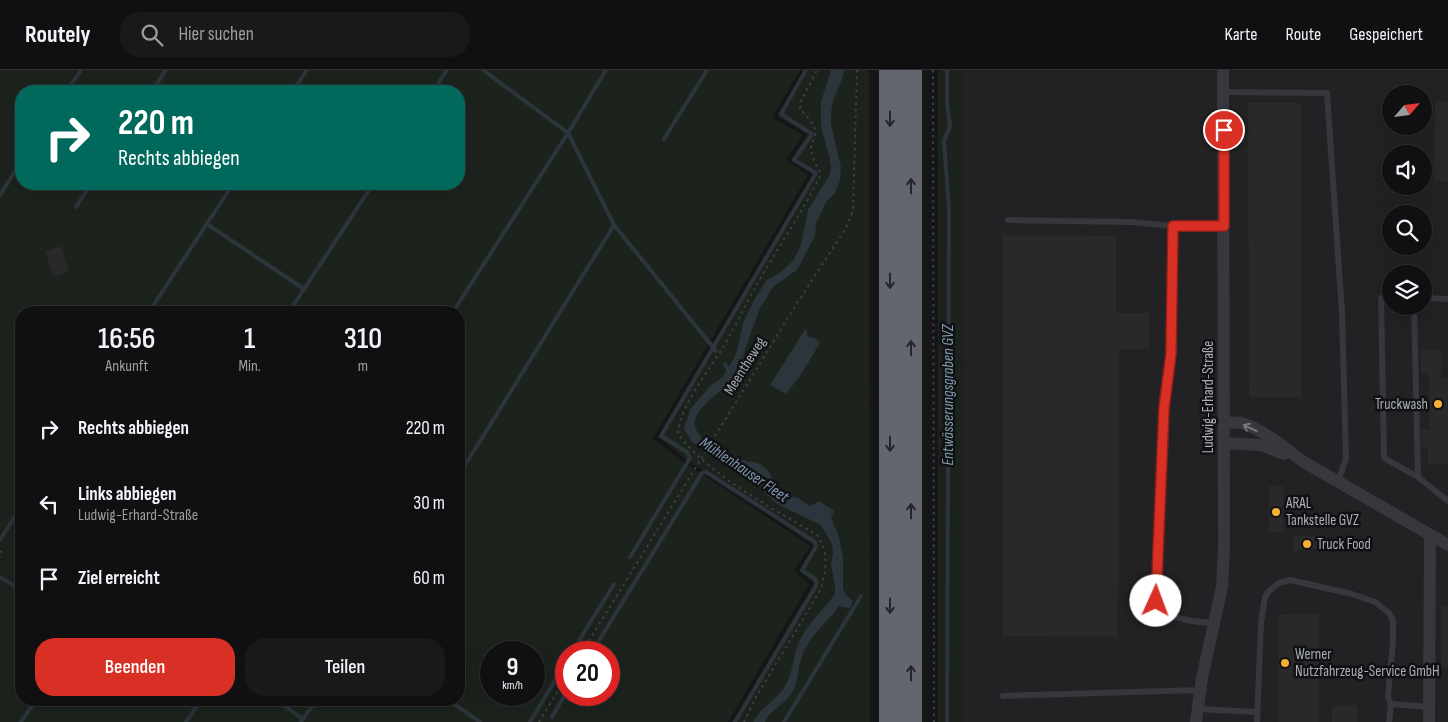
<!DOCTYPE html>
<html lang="de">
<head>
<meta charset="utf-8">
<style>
  :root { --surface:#101012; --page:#19191b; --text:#f1f3f6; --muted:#9c9d9f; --line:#303032; --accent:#d93025 }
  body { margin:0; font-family:"Sofia Sans Condensed",sans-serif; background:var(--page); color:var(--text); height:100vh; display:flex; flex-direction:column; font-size:19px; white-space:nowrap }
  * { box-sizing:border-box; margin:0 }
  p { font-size:16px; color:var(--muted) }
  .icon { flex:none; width:28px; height:28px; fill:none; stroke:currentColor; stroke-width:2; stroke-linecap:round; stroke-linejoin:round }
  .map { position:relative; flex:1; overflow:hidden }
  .details { position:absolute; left:15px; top:236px; width:450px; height:400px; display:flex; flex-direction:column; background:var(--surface); border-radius:20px; box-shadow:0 5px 20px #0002,0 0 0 1px var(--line) }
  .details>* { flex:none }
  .hud { position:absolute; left:15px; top:15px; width:450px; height:105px; border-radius:20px; box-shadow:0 5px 20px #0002,0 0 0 1px var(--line); background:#00695c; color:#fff; overflow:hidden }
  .needle { width:32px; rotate:62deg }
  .fabs { position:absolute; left:1382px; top:15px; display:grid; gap:10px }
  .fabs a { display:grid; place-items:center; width:50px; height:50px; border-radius:50%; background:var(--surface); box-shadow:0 5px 20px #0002,0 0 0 1px var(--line); font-size:25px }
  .speed { position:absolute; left:480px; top:571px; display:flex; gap:10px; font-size:25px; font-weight:700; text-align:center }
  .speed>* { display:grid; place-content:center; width:65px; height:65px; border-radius:50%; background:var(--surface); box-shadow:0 5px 20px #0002,0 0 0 1px var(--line); line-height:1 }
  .speed small { font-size:12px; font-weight:400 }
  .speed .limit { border:8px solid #d22; background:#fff; color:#111 }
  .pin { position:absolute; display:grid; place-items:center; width:42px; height:42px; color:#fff; margin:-21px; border:2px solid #fff; border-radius:50%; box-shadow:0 1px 5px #0007 }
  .me { position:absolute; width:55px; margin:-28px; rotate:2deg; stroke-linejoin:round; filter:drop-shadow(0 0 4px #0008) }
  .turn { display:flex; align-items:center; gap:18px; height:105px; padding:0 20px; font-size:22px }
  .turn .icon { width:65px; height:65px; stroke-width:2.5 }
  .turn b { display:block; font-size:35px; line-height:42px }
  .eta { display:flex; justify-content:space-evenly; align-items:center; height:85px; text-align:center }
  .eta b { font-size:30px; font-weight:600; line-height:35px }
  .action { display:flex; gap:10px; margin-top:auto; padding:10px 20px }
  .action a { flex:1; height:58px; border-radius:20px; background:var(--accent); color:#fff; font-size:20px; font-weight:600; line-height:58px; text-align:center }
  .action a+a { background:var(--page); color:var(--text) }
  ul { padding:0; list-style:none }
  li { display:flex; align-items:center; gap:15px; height:75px; padding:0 20px }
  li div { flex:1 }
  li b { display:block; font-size:19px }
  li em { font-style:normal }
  header { display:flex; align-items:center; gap:30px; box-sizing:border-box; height:70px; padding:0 25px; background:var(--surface); border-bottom:1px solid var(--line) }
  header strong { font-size:24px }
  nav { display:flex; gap:28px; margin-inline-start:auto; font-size:18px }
  .search { width:350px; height:45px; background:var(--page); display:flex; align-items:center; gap:12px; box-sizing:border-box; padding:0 18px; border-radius:20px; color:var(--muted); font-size:19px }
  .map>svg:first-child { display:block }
  .built { fill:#222225; fill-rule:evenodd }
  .green { fill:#1c231d; fill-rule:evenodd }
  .water { fill:#2c353c }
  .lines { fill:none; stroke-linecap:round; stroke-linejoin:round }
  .stream { stroke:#2c353c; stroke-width:4 }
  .building { fill:#29292c }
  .path { stroke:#3d3f44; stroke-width:2; stroke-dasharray:2.5 4; stroke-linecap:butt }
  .service { stroke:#37383d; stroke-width:6 }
  .minor { stroke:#37383d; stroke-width:12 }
  .motorway { stroke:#63666e; stroke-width:22 }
  .oneway { stroke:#26262a }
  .oneway2 { stroke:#757881 }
  .route-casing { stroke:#8d1f18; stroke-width:12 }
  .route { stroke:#d93025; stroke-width:9 }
  .poi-dot { fill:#f2b134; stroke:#111113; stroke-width:2 }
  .labels { text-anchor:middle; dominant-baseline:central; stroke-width:5; stroke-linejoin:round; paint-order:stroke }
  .street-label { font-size:15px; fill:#a8adb8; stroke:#111113 }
  .poi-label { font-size:15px; fill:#a8adb8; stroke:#111113; text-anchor:start }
  .water-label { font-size:16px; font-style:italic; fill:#7f9bb3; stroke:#111113 }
</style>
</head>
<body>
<header>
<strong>Routely</strong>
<div class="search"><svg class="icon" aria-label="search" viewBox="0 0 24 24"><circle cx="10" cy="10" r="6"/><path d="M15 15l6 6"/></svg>Hier suchen</div>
<nav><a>Karte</a><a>Route</a><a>Gespeichert</a></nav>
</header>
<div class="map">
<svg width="1448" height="652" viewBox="0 0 1448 652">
  <rect width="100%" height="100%" fill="#161618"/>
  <path class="built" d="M963,0H1448V652H964ZM1391,24H1424V56H1391ZM1391,84H1424V116H1391ZM1391,144H1424V176H1391ZM1391,204H1424V236H1391Z"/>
  <path class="green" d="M0,0H800L772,48L803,65L786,90L808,105L653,368L682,391L810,476L794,501L809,514L728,652H0ZM21,21H459V114H21ZM21,242H459V630H21ZM491,582H534V625H491ZM566,582H609V625H566Z
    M804,0H869L870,652H732L814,513L799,501L814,475L684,388L658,367L813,104L791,89L808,64L777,46Z
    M938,0H963L964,652H938Z"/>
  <path class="water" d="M831,0H844L842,10L833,30L831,43V54L841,98L840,110L835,123L826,132L816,154L815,166L797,200L773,217L759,240L744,283L743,288L749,292L736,317L729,315C719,321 692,342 695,355C696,364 705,372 712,376C723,383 736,386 748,392C768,390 773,412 783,425L798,428L810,436L819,431L834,441L831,447L839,467L843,488V519L846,525L853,531L850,538L838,536L835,542C822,556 807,570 801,589C798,600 798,613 792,623C784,635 770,640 765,652H753C761,636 778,630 786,614C794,601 793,583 800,570C808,553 824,539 835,524V515L831,495L833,483L832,474L821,455L777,434L742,402L718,391L711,382L692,372L684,359L690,340L710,316L723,307L734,288L737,281L743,253L754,230L767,210L781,202L793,191L801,175L808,140L829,106L831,97L829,86L821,56V32Z
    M806,258L808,267L815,268L820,273L800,306L786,324L770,315Z"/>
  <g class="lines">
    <path class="stream" d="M483,0L568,63L614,155L716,281
      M67,21L81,0
      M152,21L166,0
      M293,21L307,0
      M433,21L447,0
      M664,69L707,0
      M0,125L21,92
      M76,137L91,114
      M207,154L304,219
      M149,242L233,114
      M289,242L373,114
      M453,242L568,63L606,0
      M725,294L730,303
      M459,405L614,155
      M0,470L21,437
      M630,487L690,388L687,382L661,366L816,103L794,90L812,64L781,44L806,0
      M0,507L21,520
      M572,582L614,514
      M592,582L702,403L706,402L815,472L816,477L802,500L816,510V516L735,652
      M276,630L303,649
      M448,630L480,652
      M552,647L566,623
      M21,652L36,630
      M186,652L201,630
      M301,652L316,630
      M530,652L566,592
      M784,652L861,526
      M947,652L949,138L944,71L950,56L947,33V0"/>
  </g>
  <path class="building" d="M1435,32H1448V111H1434Z
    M1248,33H1301L1302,327H1249Z
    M1002,165L1116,166V243H1149V279H1119L1118,567L1002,566Z
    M61,176L69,202L53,207L45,181Z
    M1421,280H1442L1441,304H1439V308H1448V395L1428,394V378H1421V360H1429V303H1421Z
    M1269,416H1283V462H1269Z
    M1293,466H1318V479H1298V482H1293Z
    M1441,536H1448V598H1441Z
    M1319,544V652H1279L1278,545Z
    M1357,635L1358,652H1332V636Z"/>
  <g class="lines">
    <path class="path" d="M933,0L934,652
      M0,481L2,483L0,487
      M582,582L796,235L846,158L853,141L857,0
      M539,652L566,608
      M744,652L756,627L821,519C826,501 829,481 817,465C771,437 711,407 678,364C680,334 710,300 725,274C736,255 745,235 756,216C777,179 802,143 821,104C816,95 811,87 811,77C811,73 814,70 815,66C818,56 806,46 800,39L801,31L817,0"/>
    <path class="service" d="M1223,22L1327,23L1342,243L1346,389L1338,411
      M1008,150L1132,152L1173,156L1224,155
      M1173,156L1171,284L1164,338L1156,531L1158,537C1174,550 1194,552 1214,553
      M1391,228H1381L1384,388L1418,407
      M1424,228L1448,229
      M1414,236L1418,407L1448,431
      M1003,626L1200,620
      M1197,639L1257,642
      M1257,652L1261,552L1265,527L1269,521L1279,513L1290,510L1352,524L1375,532L1389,543L1393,550V571L1388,627L1391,634L1429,637
      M1389,652L1391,634"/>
    <path class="minor" d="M1224,353C1230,353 1236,352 1241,353C1261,358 1286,378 1302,391L1448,475
      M1225,373L1261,375L1284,384
      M1196,652L1202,608L1222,517L1224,476L1223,0
      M1429,652L1430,465"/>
    <path class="motorway" d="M890,0V652
      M911,0V652"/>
  </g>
  <defs><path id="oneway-shaft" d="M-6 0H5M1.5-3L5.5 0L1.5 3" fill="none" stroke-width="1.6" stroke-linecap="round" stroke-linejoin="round" transform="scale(1.25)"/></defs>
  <g class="oneway">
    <use href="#oneway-shaft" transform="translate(890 49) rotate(90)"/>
    <use href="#oneway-shaft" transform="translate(911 116) rotate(-90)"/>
    <use href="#oneway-shaft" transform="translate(890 211) rotate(90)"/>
    <use href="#oneway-shaft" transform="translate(911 278) rotate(-90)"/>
    <use href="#oneway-shaft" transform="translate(890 374) rotate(90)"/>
    <use href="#oneway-shaft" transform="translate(911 441) rotate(-90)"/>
    <use href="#oneway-shaft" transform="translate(890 536) rotate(90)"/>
    <use href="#oneway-shaft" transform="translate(911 603) rotate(-90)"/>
  </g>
  <use class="oneway2" href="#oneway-shaft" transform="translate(1250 358) rotate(-155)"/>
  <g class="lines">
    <defs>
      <path id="route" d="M1156,531L1164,338L1171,284L1173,156H1224V60"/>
    </defs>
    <use href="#route" class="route-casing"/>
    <use href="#route" class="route"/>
  </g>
  <g class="poi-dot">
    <circle cx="1438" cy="334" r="5"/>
    <circle cx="1276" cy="442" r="5"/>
    <circle cx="1307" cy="474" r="5"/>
    <circle cx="1285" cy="593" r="5"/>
  </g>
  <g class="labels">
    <g class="street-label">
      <text transform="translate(745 296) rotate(-58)">Meentheweg</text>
      <text transform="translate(1208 327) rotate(-90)">Ludwig-Erhard-Straße</text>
    </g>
    <g class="poi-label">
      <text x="1428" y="334" text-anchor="end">Truckwash</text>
      <text x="1286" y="433">ARAL<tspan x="1286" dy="17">Tankstelle GVZ</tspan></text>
      <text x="1317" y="474">Truck Food</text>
      <text x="1295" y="584">Werner<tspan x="1295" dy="17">Nutzfahrzeug-Service GmbH</tspan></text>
    </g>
    <g class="water-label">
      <text transform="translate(948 325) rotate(-90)">Entwässerungsgraben GVZ</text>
      <text transform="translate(744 400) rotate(34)">Mühlenhauser Fleet</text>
    </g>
  </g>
</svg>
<div class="fabs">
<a><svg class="needle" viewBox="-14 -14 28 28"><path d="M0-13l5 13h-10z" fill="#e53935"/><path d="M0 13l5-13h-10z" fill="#9c9d9f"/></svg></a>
<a><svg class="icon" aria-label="sound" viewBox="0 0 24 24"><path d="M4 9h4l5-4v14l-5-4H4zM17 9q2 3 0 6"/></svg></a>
<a><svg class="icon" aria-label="search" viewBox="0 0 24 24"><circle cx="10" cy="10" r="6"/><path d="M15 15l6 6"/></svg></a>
<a><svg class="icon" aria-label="layers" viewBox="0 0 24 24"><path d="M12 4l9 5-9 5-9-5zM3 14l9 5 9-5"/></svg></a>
</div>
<div class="speed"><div>9<small>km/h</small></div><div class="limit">20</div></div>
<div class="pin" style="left:1224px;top:60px;background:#d93025"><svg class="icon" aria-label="arrive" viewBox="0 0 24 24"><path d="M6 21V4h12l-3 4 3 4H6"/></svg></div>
<svg class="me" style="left:1156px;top:531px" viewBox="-20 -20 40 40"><circle r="19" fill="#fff"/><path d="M0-13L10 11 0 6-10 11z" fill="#d93025"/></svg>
<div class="hud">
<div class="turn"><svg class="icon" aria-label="right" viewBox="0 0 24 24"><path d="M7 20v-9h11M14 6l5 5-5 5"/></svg><div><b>220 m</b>Rechts abbiegen</div></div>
</div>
<section class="details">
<div class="eta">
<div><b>16:56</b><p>Ankunft</p></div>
<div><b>1</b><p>Min.</p></div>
<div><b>310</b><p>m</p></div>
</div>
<ul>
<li><svg class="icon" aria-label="right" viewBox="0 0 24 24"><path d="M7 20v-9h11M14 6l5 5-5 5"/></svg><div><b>Rechts abbiegen</b></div><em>220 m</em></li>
<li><svg class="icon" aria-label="left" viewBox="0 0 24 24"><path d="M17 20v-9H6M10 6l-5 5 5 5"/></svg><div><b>Links abbiegen</b><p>Ludwig-Erhard-Straße</p></div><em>30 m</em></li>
<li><svg class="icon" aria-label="arrive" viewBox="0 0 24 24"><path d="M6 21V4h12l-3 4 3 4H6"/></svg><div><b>Ziel erreicht</b></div><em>60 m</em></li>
</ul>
<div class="action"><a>Beenden</a><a>Teilen</a></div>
</section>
</div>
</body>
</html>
